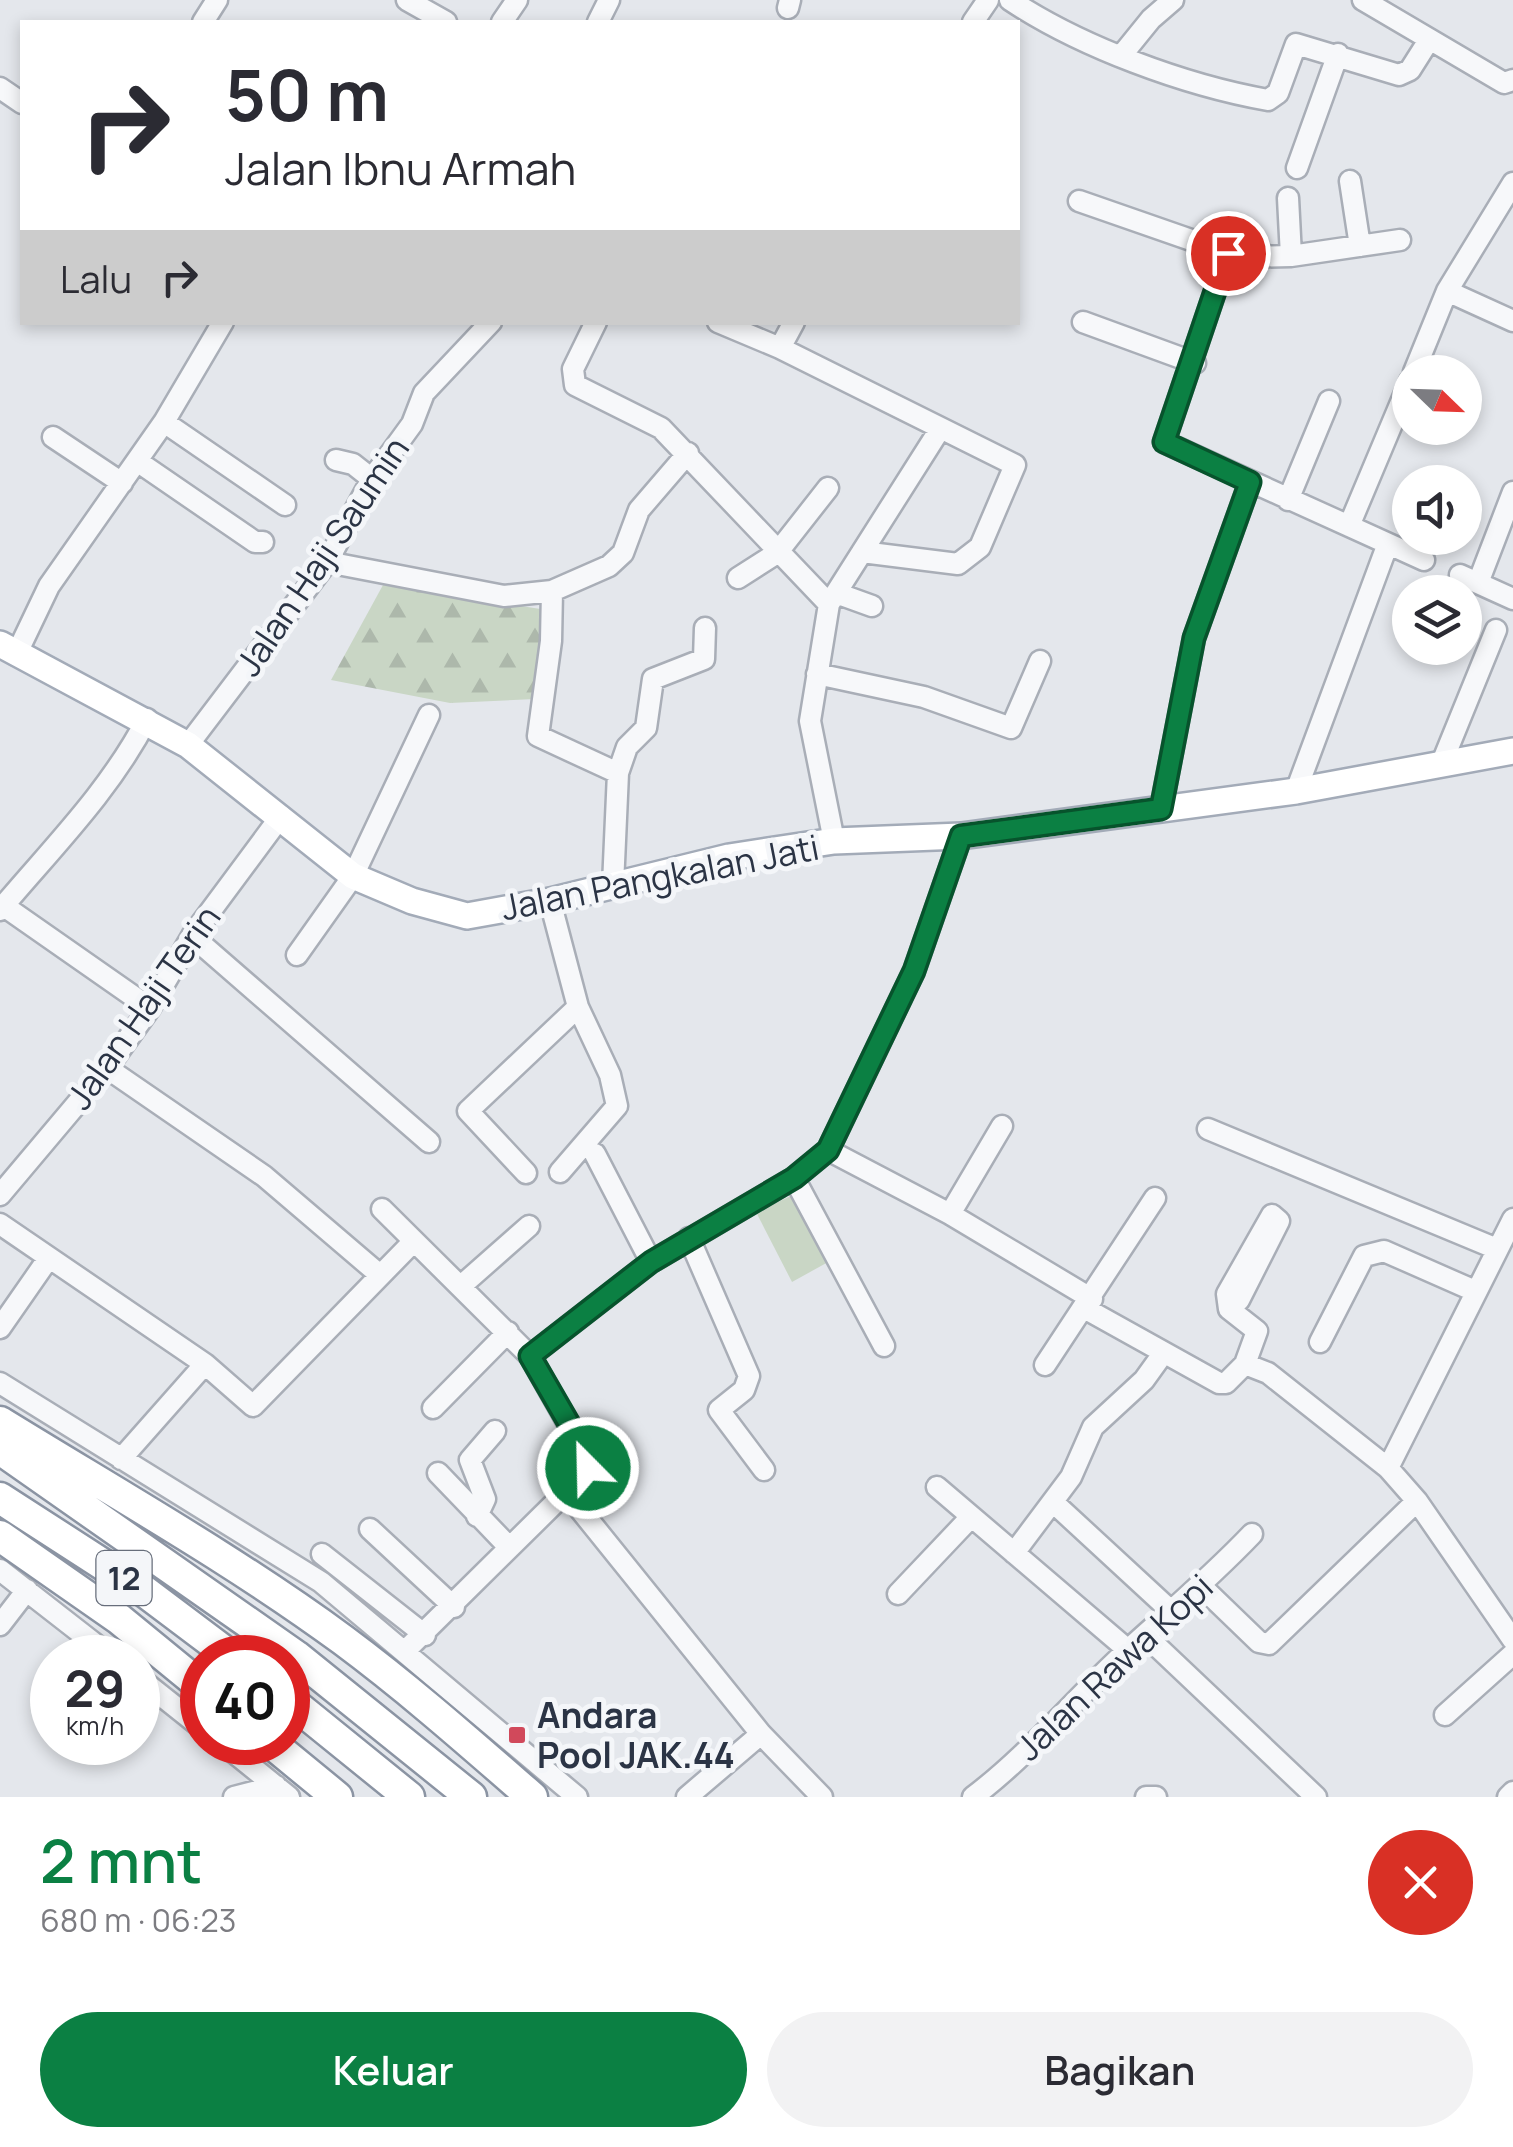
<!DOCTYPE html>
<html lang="id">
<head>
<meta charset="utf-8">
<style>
  :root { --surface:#fff; --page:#f2f2f3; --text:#2b2b33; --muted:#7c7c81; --accent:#0b8043 }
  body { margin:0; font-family:Manrope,sans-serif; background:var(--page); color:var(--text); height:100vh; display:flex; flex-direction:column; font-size:38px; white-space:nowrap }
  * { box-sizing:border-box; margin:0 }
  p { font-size:32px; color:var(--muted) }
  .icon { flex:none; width:55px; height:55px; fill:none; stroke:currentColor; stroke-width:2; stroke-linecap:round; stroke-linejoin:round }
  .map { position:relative; height:1797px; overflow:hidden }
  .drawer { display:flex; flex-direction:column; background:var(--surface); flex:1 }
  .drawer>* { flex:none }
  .banner { position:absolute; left:20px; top:20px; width:1000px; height:305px; border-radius:0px; box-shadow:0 5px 15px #0003; background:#fff; color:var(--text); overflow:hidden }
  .needle { width:65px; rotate:113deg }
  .buttons { position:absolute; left:1392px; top:355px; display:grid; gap:20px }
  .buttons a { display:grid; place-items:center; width:90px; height:90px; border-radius:50%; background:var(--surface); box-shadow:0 5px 15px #0003; font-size:50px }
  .speed { position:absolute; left:30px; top:1635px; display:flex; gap:20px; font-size:50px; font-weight:700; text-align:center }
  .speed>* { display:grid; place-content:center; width:130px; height:130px; border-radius:50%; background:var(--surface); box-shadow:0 5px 15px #0003; line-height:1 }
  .speed small { font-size:25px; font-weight:400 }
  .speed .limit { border:15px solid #d22; background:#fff; color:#111 }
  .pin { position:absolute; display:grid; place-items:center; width:85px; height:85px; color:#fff; margin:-42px; border:5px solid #fff; border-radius:50%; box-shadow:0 2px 10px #0007 }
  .me { position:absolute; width:110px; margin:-55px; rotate:337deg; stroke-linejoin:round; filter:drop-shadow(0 0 8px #0008) }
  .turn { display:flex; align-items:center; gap:35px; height:210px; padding:0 40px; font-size:45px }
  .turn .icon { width:130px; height:130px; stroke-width:2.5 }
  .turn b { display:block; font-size:70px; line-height:85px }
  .then { display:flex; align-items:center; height:95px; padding:0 40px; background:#0003; gap:20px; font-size:38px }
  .round { display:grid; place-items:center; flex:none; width:105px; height:105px; border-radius:52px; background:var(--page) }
  .overview { display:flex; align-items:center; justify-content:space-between; height:170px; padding:0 40px }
  h1 { font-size:60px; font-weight:600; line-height:75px; color:var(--accent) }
  .button { display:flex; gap:20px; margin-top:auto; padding:20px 40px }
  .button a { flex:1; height:115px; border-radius:60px; background:var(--accent); color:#fff; font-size:40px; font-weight:600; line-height:115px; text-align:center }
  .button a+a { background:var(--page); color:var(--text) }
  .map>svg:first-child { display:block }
  .green { fill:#c9d6c5 }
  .forest { fill:url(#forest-firs) }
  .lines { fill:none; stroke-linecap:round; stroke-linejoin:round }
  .minor-casing { stroke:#a9aeb7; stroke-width:25 }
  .major-casing { stroke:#a3abb8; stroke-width:30 }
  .highway-casing { stroke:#8b94a3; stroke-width:35 }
  .minor { stroke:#f7f8fa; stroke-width:20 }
  .major { stroke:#fff; stroke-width:25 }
  .highway { stroke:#fff; stroke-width:30 }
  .route-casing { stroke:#07532c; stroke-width:25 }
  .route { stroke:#0b8043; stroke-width:18 }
  .poi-dot { fill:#d1495b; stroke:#f4f6f9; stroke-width:4 }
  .labels { text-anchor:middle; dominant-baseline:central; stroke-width:10; stroke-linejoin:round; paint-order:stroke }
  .shield { fill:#f4f6f9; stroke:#676e7b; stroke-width:2.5 }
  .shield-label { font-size:32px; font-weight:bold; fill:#2b3445 }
  .street-label { font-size:35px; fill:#2b3445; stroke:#f4f6f9 }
  .poi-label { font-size:35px; font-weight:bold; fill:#2b3445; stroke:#f4f6f9; text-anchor:start }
</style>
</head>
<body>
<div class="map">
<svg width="1513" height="1797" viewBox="0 0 1513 1797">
  <defs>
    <pattern id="forest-firs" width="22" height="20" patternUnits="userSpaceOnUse" patternTransform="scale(2.5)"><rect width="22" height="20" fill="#c9d6c5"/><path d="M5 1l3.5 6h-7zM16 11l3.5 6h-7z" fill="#adb8ab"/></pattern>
  </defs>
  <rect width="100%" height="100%" fill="#e4e7ec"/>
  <path class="green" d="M793,1195L830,1261L792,1282L756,1212Z"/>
  <path class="forest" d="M383,585L547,610L535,699L450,703L331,680Z"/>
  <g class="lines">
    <defs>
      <path id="minor" d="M407,0L446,22
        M1010,0C1081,47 1184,85 1268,100L1278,93L1296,44L1399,75L1410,70L1429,40
        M1363,0L1504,83L1513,80
        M788,8L790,0
        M203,22L217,0
        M502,22L517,0
        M598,22L609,0
        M973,22L988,0
        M1121,56L1151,19L1173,0
        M0,88L22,103
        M1297,168L1338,54
        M1350,181L1360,246
        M1288,198L1291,256
        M1079,201L1240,257L1291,256L1400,240
        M1228,253L1164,442L1424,560
        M1447,291L1513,321
        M596,322L573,369L575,385L661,428L829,604
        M718,322L780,348L1015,465L980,547L958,564L862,552
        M1083,322L1195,363
        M780,348L794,322
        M1414,372L1447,291L1513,183
        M164,422L285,505
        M53,437L122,483
        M336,460L353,464L372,479
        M137,461L255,542H263
        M1288,500L1329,401
        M1349,526L1410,381
        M327,562L504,596L552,591L609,566L623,553L639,510L688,453
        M1460,575L1513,599
        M738,578L777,553L828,488
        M1478,583L1513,492
        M552,591L551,641L538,736L618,773L613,885
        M836,593L872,606
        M16,655L49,586L164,422L223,322
        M817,674L924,697L1011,728L1040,661
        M188,745L327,562L372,479L412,424L424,393L491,322
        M1441,765L1496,630
        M618,773L627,747L646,728L653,679L704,659L705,628
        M1296,791L1387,546
        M1161,809L1194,638L1250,482
        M834,841L810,721L829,604L940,429
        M550,901L578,1007L610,1075L617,1106L560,1172
        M4,906L150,1008
        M0,910C52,848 109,792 147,719
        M192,936L429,1142
        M297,955L353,876L429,715
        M107,1068L264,1176L380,1275
        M1208,1129L1497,1249
        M828,1150L950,1214L1092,1299
        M595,1154L651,1262
        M526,1173L468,1111L578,1007
        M794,1178L884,1346
        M0,1195L107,1068L150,1008L192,936L281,816
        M382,1209L530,1356L589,1461L566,1492L406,1650
        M950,1214L1002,1126
        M0,1224L205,1364
        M689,1238L749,1376L744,1390L719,1410L764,1470
        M461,1286L529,1226
        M1231,1302L1239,1300L1279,1221L1272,1215L1227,1294L1229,1309L1257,1331L1245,1364
        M1086,1309L1219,1383H1226L1245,1364L1268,1373L1388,1468L1417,1501L1513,1640
        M0,1328L48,1259
        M1320,1342L1364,1256L1384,1251L1475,1291
        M530,1356L651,1262L794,1178L828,1150L914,971L961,836
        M1045,1365L1155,1198
        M0,1383L321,1582L577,1797
        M433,1408L508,1332
        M121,1459L205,1364L253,1406L414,1241
        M1388,1468L1513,1219
        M438,1473L509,1547
        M937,1487L1128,1650
        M566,1492L761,1734L822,1797
        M1054,1503L1171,1611
        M477,1516L485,1499L470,1460L495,1431
        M370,1529L454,1607
        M1014,1553L1071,1477L1093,1427L1144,1380L1162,1355
        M322,1554L425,1635
        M0,1570L113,1658
        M1202,1587L1259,1642L1269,1644L1417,1501
        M898,1594L970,1518
        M0,1625L27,1590
        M1145,1635L1316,1797
        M138,1677L202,1728
        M1445,1715L1513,1654
        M221,1742L289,1797
        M234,1797L276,1786
        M687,1797L761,1734
        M973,1797C1031,1753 1076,1697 1129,1649C1171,1611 1213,1575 1252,1534
        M1146,1797H1156
        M1508,1797L1513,1792"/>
      <path id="major" d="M0,644L188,745L353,876L412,901L467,916L550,901L729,857L834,841L961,836L1296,791L1513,751"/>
      <path id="highway" d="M0,1422C115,1493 234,1560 343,1640C409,1689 470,1743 532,1797
        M0,1449L296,1656L471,1797
        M0,1498L144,1591L233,1658
        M0,1536L119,1619L202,1687
        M288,1699L409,1797
        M270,1742L337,1797"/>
    </defs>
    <use href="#minor" class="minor-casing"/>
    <use href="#major" class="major-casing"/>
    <use href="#highway" class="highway-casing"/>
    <use href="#minor" class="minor"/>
    <use href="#major" class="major"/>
    <use href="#highway" class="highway"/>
  </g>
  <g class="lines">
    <defs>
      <path id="route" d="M588,1468L586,1453L530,1356L651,1262L794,1178L828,1150L914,971L961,836L1161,809L1194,638L1250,482L1164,442L1228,253"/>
    </defs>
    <use href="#route" class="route-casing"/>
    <use href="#route" class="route"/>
  </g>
  <rect class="poi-dot" x="507" y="1725" width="20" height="20" rx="5"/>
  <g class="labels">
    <rect class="shield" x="96.5" y="1551" width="55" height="54" rx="8"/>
    <g class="shield-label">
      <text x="124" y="1578">12</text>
    </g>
    <g class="street-label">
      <text transform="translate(322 556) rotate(-56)">Jalan Haji Saumin</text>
      <text transform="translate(660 877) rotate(-11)">Jalan Pangkalan Jati</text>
      <text transform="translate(143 1007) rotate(-55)">Jalan Haji Terin</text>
      <text transform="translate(1114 1667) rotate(-43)">Jalan Rawa Kopi</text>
    </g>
    <g class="poi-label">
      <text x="537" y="1715">Andara<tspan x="537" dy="40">Pool JAK.44</tspan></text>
    </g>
  </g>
</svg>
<div class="buttons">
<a><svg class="needle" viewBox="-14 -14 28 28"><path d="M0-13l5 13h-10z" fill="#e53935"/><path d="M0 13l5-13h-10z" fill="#7c7c81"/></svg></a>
<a><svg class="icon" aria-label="sound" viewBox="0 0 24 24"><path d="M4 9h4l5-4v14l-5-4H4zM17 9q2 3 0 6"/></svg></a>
<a><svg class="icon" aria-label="layers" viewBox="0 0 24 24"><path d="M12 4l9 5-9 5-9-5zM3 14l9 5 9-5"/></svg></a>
</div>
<div class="speed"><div>29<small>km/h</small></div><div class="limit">40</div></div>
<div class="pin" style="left:1228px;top:253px;background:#d93025"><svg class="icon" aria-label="arrive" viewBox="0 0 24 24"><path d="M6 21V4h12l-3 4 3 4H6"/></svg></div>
<svg class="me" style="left:588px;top:1468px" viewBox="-20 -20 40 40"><circle r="17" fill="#0b8043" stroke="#fff" stroke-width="3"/><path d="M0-11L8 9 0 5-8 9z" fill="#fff"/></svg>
<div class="banner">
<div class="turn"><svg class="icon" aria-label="right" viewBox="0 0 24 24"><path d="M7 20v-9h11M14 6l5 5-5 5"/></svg><div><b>50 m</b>Jalan Ibnu Armah</div></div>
<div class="then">Lalu<svg class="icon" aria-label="right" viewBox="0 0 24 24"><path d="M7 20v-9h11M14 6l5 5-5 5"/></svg></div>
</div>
</div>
<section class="drawer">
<div class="overview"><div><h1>2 mnt</h1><p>680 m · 06:23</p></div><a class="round" style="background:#d93025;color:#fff"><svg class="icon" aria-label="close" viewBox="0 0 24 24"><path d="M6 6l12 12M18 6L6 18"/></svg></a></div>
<div class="button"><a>Keluar</a><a>Bagikan</a></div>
</section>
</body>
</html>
